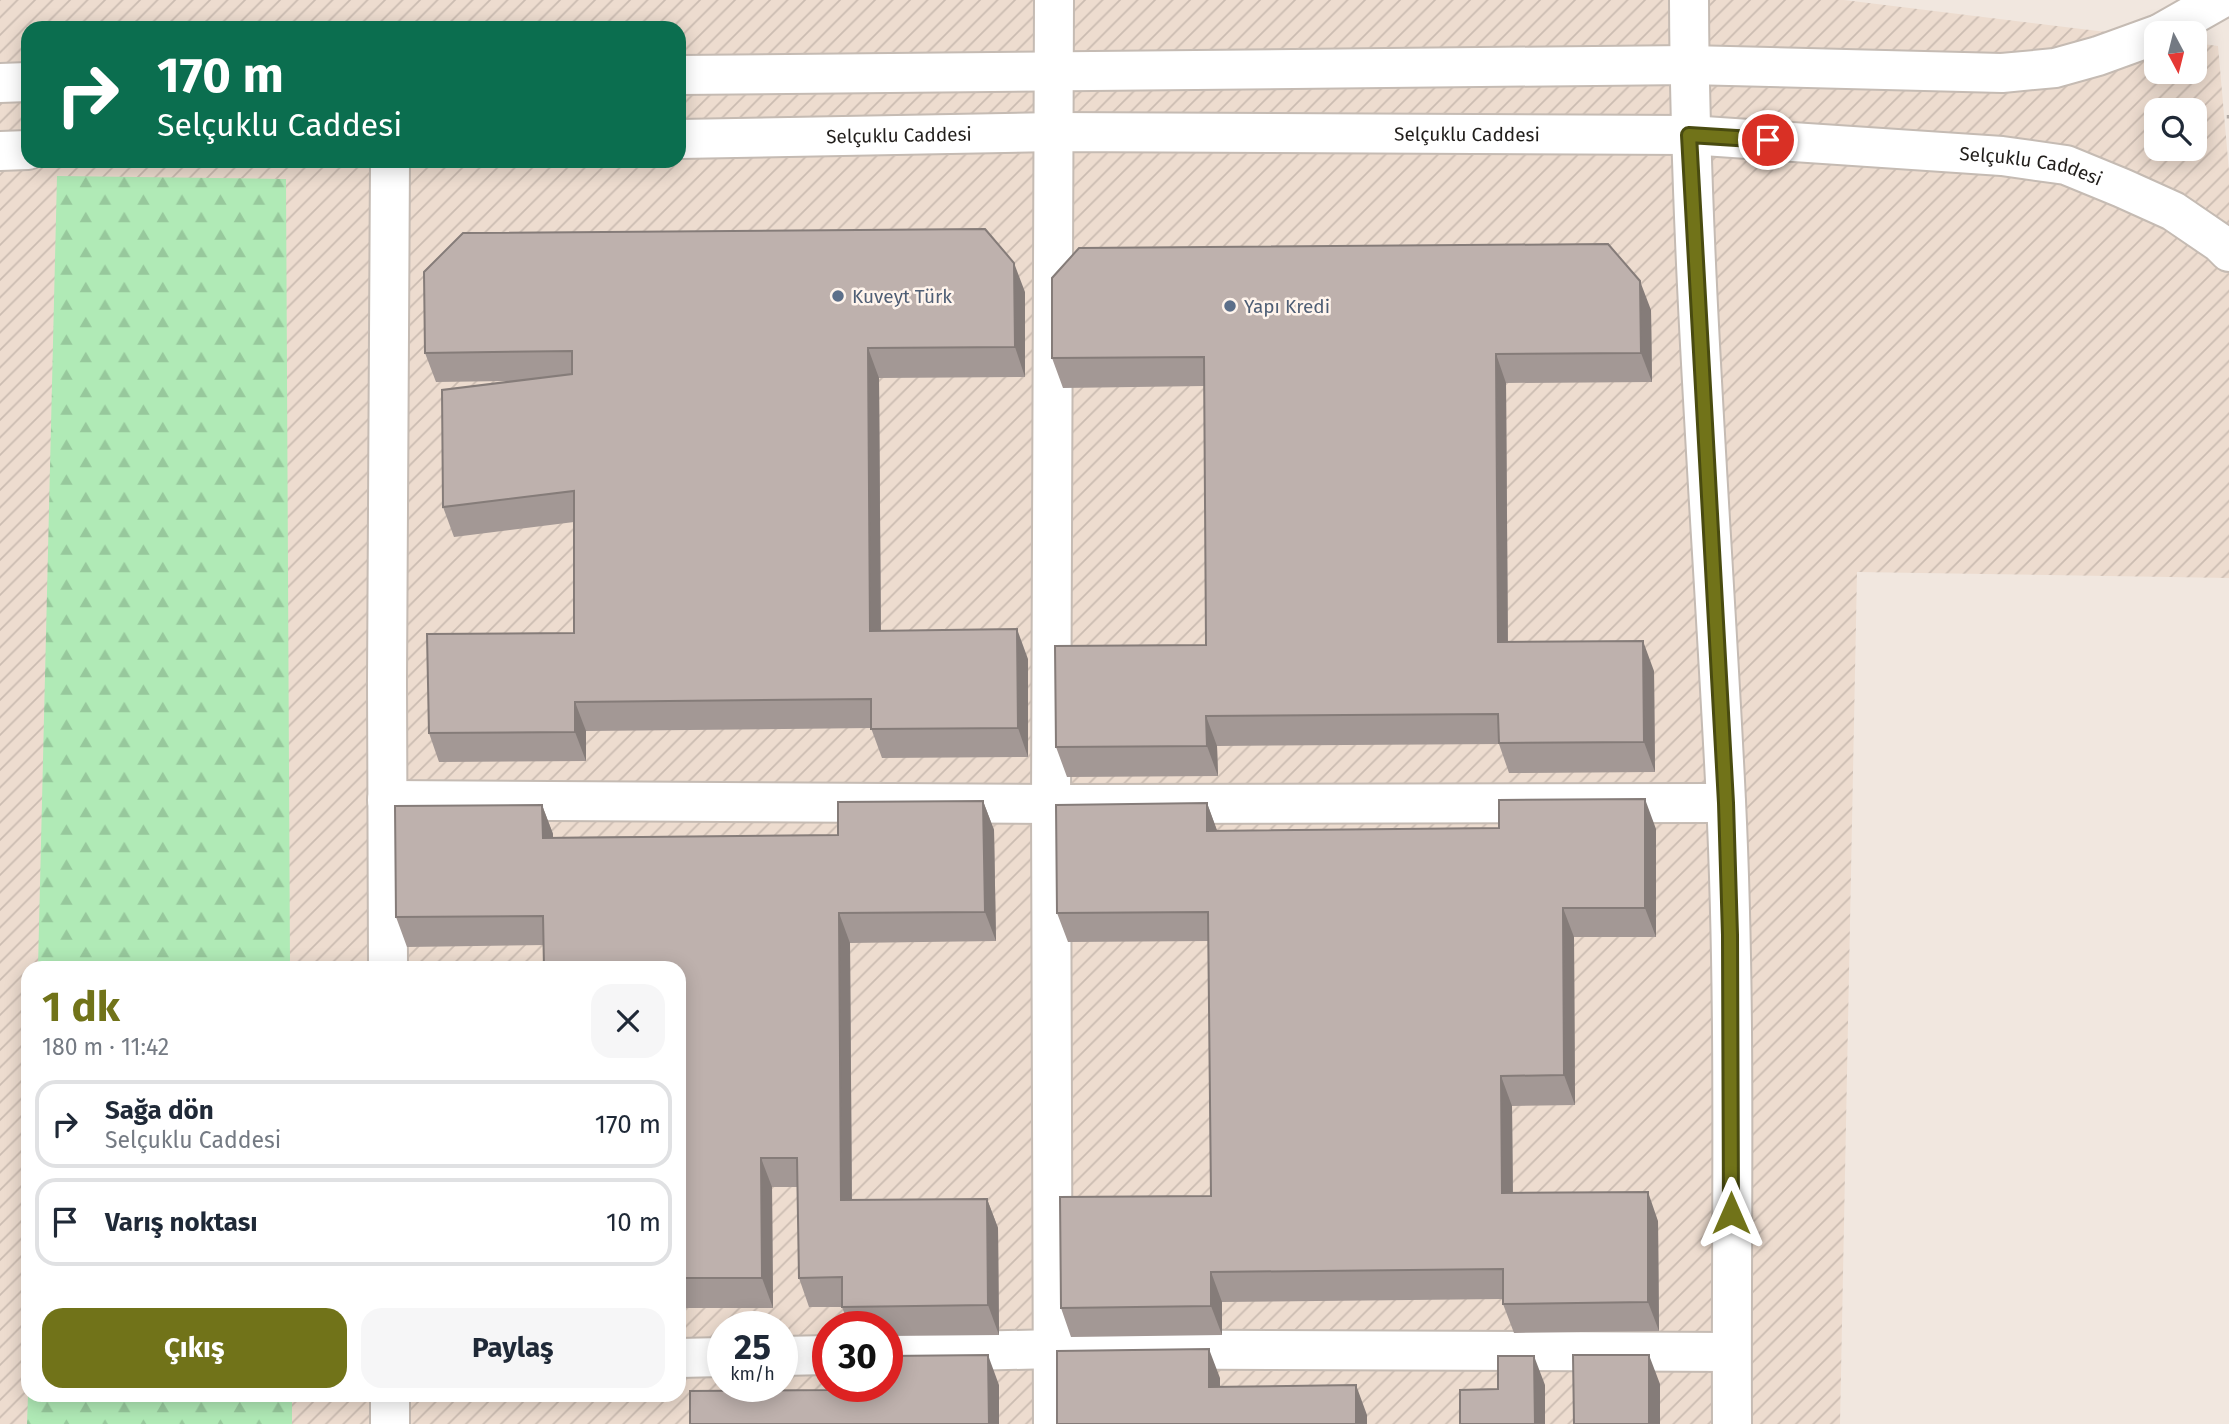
<!DOCTYPE html>
<html lang="tr">
<head>
<meta charset="utf-8">
<style>
  :root { --surface:#fff; --page:#f6f6f7; --text:#1f2937; --muted:#747a83; --line:#e0e1e3; --accent:#717319 }
  body { margin:0; font-family:"Fira Sans",sans-serif; background:var(--page); color:var(--text); height:100vh; display:flex; flex-direction:column; font-size:26px; white-space:nowrap }
  * { box-sizing:border-box; margin:0 }
  p { font-size:23px; color:var(--muted) }
  .icon { flex:none; width:38px; height:38px; fill:none; stroke:currentColor; stroke-width:2; stroke-linecap:round; stroke-linejoin:round }
  .map { position:relative; flex:1; overflow:hidden }
  .drawer { position:absolute; left:21px; top:961px; width:665px; height:441px; display:flex; flex-direction:column; background:var(--surface); border-radius:21px; box-shadow:0 4px 18px #0003 }
  .drawer>* { flex:none }
  .top-card { position:absolute; left:21px; top:21px; width:665px; height:147px; border-radius:21px; box-shadow:0 4px 18px #0003; background:#0b6e4f; color:#fff; overflow:hidden }
  .needle { width:46px; rotate:173deg }
  .buttons { position:absolute; left:2144px; top:21px; display:grid; gap:14px }
  .buttons a { display:grid; place-items:center; width:63px; height:63px; border-radius:14px; background:var(--surface); box-shadow:0 4px 18px #0003; font-size:35px }
  .speed { position:absolute; left:707px; top:1311px; display:flex; gap:14px; font-size:35px; font-weight:700; text-align:center }
  .speed>* { display:grid; place-content:center; width:91px; height:91px; border-radius:50%; background:var(--surface); box-shadow:0 4px 18px #0003; line-height:1 }
  .speed small { font-size:18px; font-weight:400 }
  .speed .limit { border:10px solid #d22; background:#fff; color:#111 }
  .pin { position:absolute; display:grid; place-items:center; width:60px; height:60px; color:#fff; margin:-30px; border:4px solid #fff; border-radius:50%; box-shadow:0 2px 7px #0007 }
  .me { position:absolute; width:77px; margin:-38px; rotate:0deg; stroke-linejoin:round; filter:drop-shadow(0 0 5px #0008) }
  .turn { display:flex; align-items:center; gap:24px; height:147px; padding:0 21px; font-size:32px }
  .turn .icon { width:91px; height:91px; stroke-width:2.5 }
  .turn b { display:block; font-size:49px; line-height:60px }
  .round { display:grid; place-items:center; flex:none; width:74px; height:74px; border-radius:21px; background:var(--page) }
  .headline { display:flex; align-items:center; justify-content:space-between; height:119px; padding:0 21px }
  h1 { font-size:42px; font-weight:700; line-height:52px; color:var(--accent) }
  .action { display:flex; gap:14px; margin-top:auto; padding:14px 21px }
  .action a { flex:1; height:80px; border-radius:21px; background:var(--accent); color:#fff; font-size:28px; font-weight:700; line-height:80px; text-align:center }
  .action a+a { background:var(--page); color:var(--text) }
  ul { padding:0; list-style:none }
  li { display:flex; align-items:center; gap:21px; height:88px; margin:0 14px 10px; padding:0 7px; border:4px solid var(--line); border-radius:21px }
  li div { flex:1 }
  li b { display:block; font-size:26px }
  li em { font-style:normal }
  .map>svg:first-child { display:block }
  .industrial { fill:url(#industrial-furrows); fill-rule:evenodd }
  .forest { fill:url(#forest-firs) }
  .lines { fill:none; stroke-linecap:round; stroke-linejoin:round }
  .minor-casing { stroke:#c5bbb3; stroke-width:42 }
  .path { stroke:#b2aaa4; stroke-width:4.5; stroke-dasharray:3.5 5; stroke-linecap:butt }
  .minor { stroke:#fff; stroke-width:38 }
  .wall { fill:#a39895 }
  .shaded-wall { fill:#857c79 }
  .building { fill:#beb1ad; stroke:#857c79; stroke-width:2 }
  .route-casing { stroke:#494b10; stroke-width:18 }
  .route { stroke:#717319; stroke-width:12 }
  .service-dot { fill:#5c6f8a; stroke:#fff4ec; stroke-width:2.5 }
  .labels { text-anchor:middle; dominant-baseline:central; stroke-width:5; stroke-linejoin:round; paint-order:stroke }
  .street-label { font-size:19px; fill:#211e1b; stroke:#fff4ec }
  .service-label { font-size:19px; fill:#4e5e75; stroke:#fff4ec; text-anchor:start }
</style>
</head>
<body>
<div class="map">
<svg width="2229" height="1424" viewBox="0 0 2229 1424">
  <defs>
    <pattern id="industrial-furrows" width="10" height="10" patternUnits="userSpaceOnUse" patternTransform="scale(1.75)"><rect width="10" height="10" fill="#eddccf"/><path d="M-1 1l2-2M0 10L10 0M9 11l2-2" fill="none" stroke="#cbbcb1"/></pattern>
    <pattern id="forest-firs" width="22" height="20" patternUnits="userSpaceOnUse" patternTransform="scale(1.75)"><rect width="22" height="20" fill="#b0eab6"/><path d="M5 1l3.5 6h-7zM16 11l3.5 6h-7z" fill="#97c89c"/></pattern>
  </defs>
  <rect width="100%" height="100%" fill="#f1e7df"/>
  <path class="industrial" d="M0,0H1844L2156,38V72H2194L2195,43L2218,46L2229,171V578L1857,572L1840,1424H0ZM28,28H679V161H28ZM2156,110H2194V149H2156ZM28,968H679V1395H28ZM723,1326H782V1386H723ZM828,1326H887V1386H828Z"/>
  <path class="forest" d="M57,176L286,179L290,968H38Z
    M28,1395H292V1424H27Z"/>
  <g class="lines">
    <defs>
      <g id="minor">
        <path d="M1689,0C1690,267 1713,534 1726,801C1736,1008 1731,1217 1732,1424"/>
        <path d="M2161,33L2219,0"/>
        <path d="M679,75L1689,65L2002,73L2055,68L2098,56L2156,35"/>
        <path d="M0,83L28,82"/>
        <path id="s1" d="M679,139L1054,132L1689,135L2002,156L2066,165L2122,188L2173,211L2220,243L2229,252"/>
        <path d="M0,151L28,150"/>
        <path d="M387,800L1051,804L1726,803"/>
        <path d="M388,968L387,682L390,161"/>
        <path d="M887,1353L1053,1349L1731,1352"/>
        <path d="M782,1356L828,1355"/>
        <path d="M679,1358L723,1357"/>
        <path d="M390,1424V1395"/>
        <path d="M1053,1424L1051,804L1054,0"/>
      </g>
    </defs>
    <use href="#minor" class="minor-casing"/>
    <path class="path" d="M2229,115V123"/>
    <use href="#minor" class="minor"/>
  </g>
  <path class="wall" d="M1025,292V377L879,378L881,631L1028,659V757L882,758L871,728L586,731V761L439,762L429,733L574,633V522L454,537L443,507L508,381L436,382L425,353Z
    M1651,310L1652,382L1506,383L1508,642L1654,671L1655,772L1509,773L1499,744L1217,746L1218,776L1067,777L1056,747L1206,645L1204,386L1063,388L1052,358Z
    M983,801L994,830L996,941L850,943L852,1200L987,1199L998,1228L999,1335L887,1336V1326H849L842,1307H809L799,1278L797,1187H772L773,1308H679V968L544,945L407,947L396,917L542,805L553,834V837L838,835Z
    M1207,803L1217,831L1656,829V937H1574L1575,1105L1512,1106L1513,1193L1658,1221L1659,1331L1514,1333L1503,1304V1299L1222,1302V1335L1071,1337L1061,1308L1211,1196L1209,941L1068,942L1057,913Z"/>
  <path class="shaded-wall" d="M1014,263L1025,292V377L1015,347Z
    M1640,281L1651,310L1652,382L1641,353Z
    M868,348L879,378L881,661L870,631Z
    M1496,354L1506,383L1508,672L1498,642Z
    M1017,629L1028,659V757L1018,728Z
    M1643,641L1654,671L1655,772L1644,742Z
    M575,702L586,731V761L575,732Z
    M1206,716L1217,746L1218,776L1207,746Z
    M1645,799L1656,829V937L1645,908Z
    M983,801L994,830L996,941L985,912Z
    M1207,803L1218,833L1207,831Z
    M542,805L553,834V867L543,838Z
    M1563,908L1574,937L1575,1105L1564,1075Z
    M839,913L850,943L852,1229L841,1200Z
    M1501,1076L1512,1106L1513,1223L1502,1193Z
    M761,1158L772,1187L773,1308L762,1278Z
    M1648,1192L1658,1221L1659,1331L1648,1302Z
    M987,1199L998,1228L999,1335L988,1305Z
    M1211,1272L1222,1302V1335L1211,1306Z
    M1209,1349L1220,1378V1416L1209,1387Z
    M988,1355L999,1385V1424H989Z
    M1649,1355L1660,1384V1424H1649Z
    M1534,1356L1545,1385V1424H1535Z
    M1356,1385L1367,1415V1424H1356Z"/>
  <path class="building" d="M985,229L1014,263L1015,347L868,348L870,631L1017,629L1018,728L871,729V699L575,702V732L429,733L427,634L574,633V491L443,507L442,390L572,374V351L425,353L424,272L463,233Z
    M1608,244L1640,281L1641,353L1496,354L1498,642L1643,641L1644,742L1499,743L1498,714L1206,716L1207,746L1056,747L1055,646L1206,645L1204,357L1052,358V278L1079,248Z
    M1645,799V908H1563L1564,1075L1501,1076L1502,1193L1648,1192V1302L1503,1304V1269L1211,1272V1306L1061,1308L1060,1197L1211,1196L1208,912L1057,913L1056,805L1207,803V831L1499,828V800Z
    M983,801L985,912L839,913L841,1200L987,1199L988,1305L842,1307V1277L799,1278L797,1158H761L762,1278H679V968H544L543,916L396,917L395,806L542,805L543,838L838,835V802Z
    M1209,1349V1387L1356,1385V1424H1057V1351Z
    M988,1355L989,1424H690V1391L832,1390V1386H887V1356Z
    M1573,1355H1649V1424H1574Z
    M1498,1356H1534L1535,1424H1460V1390L1498,1389Z"/>
  <g class="lines">
    <defs>
      <path id="route" d="M1731,1213L1730,935L1726,803L1689,135L1768,140"/>
    </defs>
    <use href="#route" class="route-casing"/>
    <use href="#route" class="route"/>
  </g>
  <g class="service-dot">
    <circle cx="838" cy="296" r="7"/>
    <circle cx="1230" cy="306" r="7"/>
  </g>
  <g class="labels">
    <g class="street-label">
      <text stroke="none"><textPath href="#s1" startOffset="788">Selçuklu Caddesi</textPath></text>
      <text stroke="none"><textPath href="#s1" startOffset="220">Selçuklu Caddesi</textPath></text>
      <text stroke="none"><textPath href="#s1" startOffset="1354">Selçuklu Caddesi</textPath></text>
    </g>
    <g class="service-label">
      <text x="852" y="296">Kuveyt Türk</text>
      <text x="1244" y="306">Yapı Kredi</text>
    </g>
  </g>
</svg>
<div class="buttons">
<a><svg class="needle" viewBox="-14 -14 28 28"><path d="M0-13l5 13h-10z" fill="#e53935"/><path d="M0 13l5-13h-10z" fill="#747a83"/></svg></a>
<a><svg class="icon" aria-label="search" viewBox="0 0 24 24"><circle cx="10" cy="10" r="6"/><path d="M15 15l6 6"/></svg></a>
</div>
<div class="speed"><div>25<small>km/h</small></div><div class="limit">30</div></div>
<div class="pin" style="left:1768px;top:140px;background:#d93025"><svg class="icon" aria-label="arrive" viewBox="0 0 24 24"><path d="M6 21V4h12l-3 4 3 4H6"/></svg></div>
<svg class="me" style="left:1731px;top:1213px" viewBox="-20 -20 40 40"><path d="M0-17L14 15 0 8-14 15z" fill="#717319" stroke="#fff" stroke-width="4"/></svg>
<div class="top-card">
<div class="turn"><svg class="icon" aria-label="right" viewBox="0 0 24 24"><path d="M7 20v-9h11M14 6l5 5-5 5"/></svg><div><b>170 m</b>Selçuklu Caddesi</div></div>
</div>
<section class="drawer">
<div class="headline"><div><h1>1 dk</h1><p>180 m · 11:42</p></div><a class="round"><svg class="icon" aria-label="close" viewBox="0 0 24 24"><path d="M6 6l12 12M18 6L6 18"/></svg></a></div>
<ul>
<li><svg class="icon" aria-label="right" viewBox="0 0 24 24"><path d="M7 20v-9h11M14 6l5 5-5 5"/></svg><div><b>Sağa dön</b><p>Selçuklu Caddesi</p></div><em>170 m</em></li>
<li><svg class="icon" aria-label="arrive" viewBox="0 0 24 24"><path d="M6 21V4h12l-3 4 3 4H6"/></svg><div><b>Varış noktası</b></div><em>10 m</em></li>
</ul>
<div class="action"><a>Çıkış</a><a>Paylaş</a></div>
</section>
</div>
</body>
</html>
